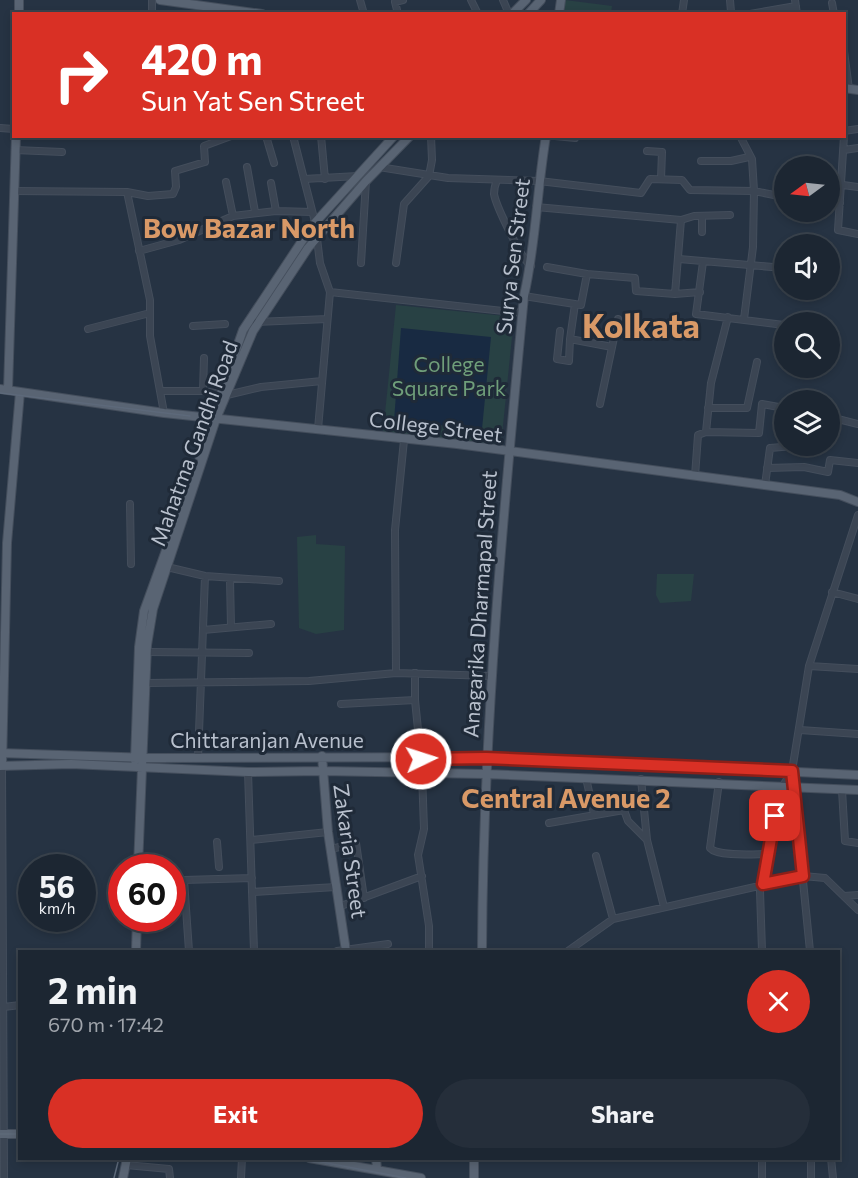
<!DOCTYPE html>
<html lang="en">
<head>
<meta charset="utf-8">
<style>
  :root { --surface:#1c2632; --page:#252e3a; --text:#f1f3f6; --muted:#a0a5ac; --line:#3a434d; --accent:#d93025 }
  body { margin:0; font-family:Commissioner,sans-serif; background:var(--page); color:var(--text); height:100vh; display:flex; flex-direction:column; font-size:22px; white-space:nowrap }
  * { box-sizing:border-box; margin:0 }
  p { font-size:20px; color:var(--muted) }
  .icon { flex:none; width:33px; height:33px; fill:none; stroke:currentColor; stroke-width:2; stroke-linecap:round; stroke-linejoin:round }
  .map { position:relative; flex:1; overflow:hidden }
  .side { position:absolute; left:18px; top:950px; width:822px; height:210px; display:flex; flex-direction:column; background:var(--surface); border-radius:0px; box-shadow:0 3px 9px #0003,0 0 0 2px var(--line) }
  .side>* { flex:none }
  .banner { position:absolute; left:12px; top:12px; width:834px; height:126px; border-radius:0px; box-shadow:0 3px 9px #0003,0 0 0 2px var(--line); background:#d93025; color:#fff; overflow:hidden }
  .needle { width:39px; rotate:255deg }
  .tools { position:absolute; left:774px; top:156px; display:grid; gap:12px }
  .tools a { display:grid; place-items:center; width:66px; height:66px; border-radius:50%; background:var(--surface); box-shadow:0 3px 9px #0003,0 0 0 2px var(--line); font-size:30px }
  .speed { position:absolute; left:18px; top:854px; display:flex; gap:12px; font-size:30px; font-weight:700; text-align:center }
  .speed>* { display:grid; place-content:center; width:78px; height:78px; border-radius:50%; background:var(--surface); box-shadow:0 3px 9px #0003,0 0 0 2px var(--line); line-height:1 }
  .speed small { font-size:15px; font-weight:400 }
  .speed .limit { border:9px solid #d22; background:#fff; color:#111 }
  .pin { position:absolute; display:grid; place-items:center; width:51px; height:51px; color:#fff; margin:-26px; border-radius:12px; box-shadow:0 3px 9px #0006 }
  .me { position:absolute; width:66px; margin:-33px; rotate:86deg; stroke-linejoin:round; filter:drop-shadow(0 0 4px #0008) }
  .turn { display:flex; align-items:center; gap:21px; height:126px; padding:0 30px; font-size:27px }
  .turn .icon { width:78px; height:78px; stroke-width:2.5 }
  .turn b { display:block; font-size:42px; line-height:51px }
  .round { display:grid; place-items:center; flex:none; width:63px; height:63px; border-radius:32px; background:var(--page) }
  .head { display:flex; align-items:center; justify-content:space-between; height:102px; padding:0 30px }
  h1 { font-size:36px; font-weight:700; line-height:45px }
  .cta { display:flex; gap:12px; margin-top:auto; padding:12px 30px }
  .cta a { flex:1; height:69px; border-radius:36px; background:var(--accent); color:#fff; font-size:24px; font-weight:700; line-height:69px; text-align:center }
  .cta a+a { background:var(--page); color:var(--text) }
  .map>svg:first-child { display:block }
  .green { fill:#284144 }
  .water { fill:#182a42 }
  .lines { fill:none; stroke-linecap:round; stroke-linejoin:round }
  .minor-casing { stroke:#444e5c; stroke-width:8 }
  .major-casing { stroke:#444e5c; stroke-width:10 }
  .minor { stroke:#3b4553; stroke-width:6 }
  .major { stroke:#596473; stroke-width:8 }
  .tram { stroke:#5d697a; stroke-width:1.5 }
  .route-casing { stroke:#8d1f18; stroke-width:15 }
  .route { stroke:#d93025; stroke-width:10 }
  .labels { text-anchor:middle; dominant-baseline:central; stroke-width:6; stroke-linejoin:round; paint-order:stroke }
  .street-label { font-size:21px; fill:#b8c0cd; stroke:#1f2a38 }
  .park-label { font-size:21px; fill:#6f9e7a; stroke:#1f2a38 }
  .district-label { font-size:27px; font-weight:bold; fill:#d99967; stroke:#1f2a38 }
  .town-label { font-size:33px; font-weight:bold; fill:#d99967; stroke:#1f2a38 }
</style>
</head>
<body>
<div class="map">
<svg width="858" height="1178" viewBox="0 0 858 1178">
  <rect width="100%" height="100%" fill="#263343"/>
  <path class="green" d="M565,0L612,6L611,13H565Z
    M396,305L514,317L501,445L383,433Z
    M316,535V544L345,546L344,630L316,634L299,628L297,537Z
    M657,574H694L691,601L660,603L656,595Z"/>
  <path class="water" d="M401,328L491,337L482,429L394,421Z"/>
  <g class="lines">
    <defs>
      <path id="minor" d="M152,0V14
        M360,0L364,14
        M471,0L478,14
        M503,0L509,14
        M730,0L731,12
        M795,0L797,14
        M832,3L834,14
        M398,14L395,2L403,0
        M682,14L684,0
        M720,14H744
        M750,14L796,6
        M844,51L849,89
        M0,128L14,129
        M844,131L858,129
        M266,136L274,163
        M293,136L315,222L320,263L330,292L318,429
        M321,136L325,179
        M555,136L575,138
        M740,136L752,159L754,191L753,247L744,319
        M844,136L838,230L858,234
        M15,150L62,152
        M844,150L858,148
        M647,151L662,152L661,179
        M701,161H731L749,157
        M247,167L255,212
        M379,167L448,178L539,181L641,193L650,179L682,180L690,190L754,191L784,197
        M304,179L358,176
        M497,180C495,185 494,189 494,194C496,206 522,260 531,266
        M226,182L233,216
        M271,183L276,211
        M843,185L858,187
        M14,191L127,192L148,196L173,194L176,187L175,171L205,162L204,146L231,136
        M127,192L150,300V336L164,413
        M830,203H840
        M536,207L681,220L694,216L730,215
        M702,216V232
        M139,251L179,240L233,216L276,211L312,212
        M679,259L784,268
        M703,262L696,314L784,325
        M361,263L366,181
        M396,263L404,204L429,176L432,160L431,136
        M547,267L587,274L635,278L636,291L675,294L700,292
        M330,292L522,313
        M675,294L681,220
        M524,296L581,305L587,274
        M575,304L570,339L612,347
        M256,322L327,319
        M193,326L225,324
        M88,329L150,313
        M560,331L557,359L569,361L570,339
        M161,391H203L204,358
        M203,391L227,395L261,387L322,381
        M600,404L618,319
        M708,408H747L757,362
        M830,417L858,424
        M706,432L759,433L762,404L784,408
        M767,468L804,467L828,472L830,460L858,463
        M695,476L698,435L706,432L711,383L728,317
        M765,485L770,448L794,446
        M130,504L131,564
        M167,567L205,576L279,581
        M230,579L231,627
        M832,592L858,599
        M203,630L271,624
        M147,652L249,653
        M809,666L858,669
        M396,673L395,530L404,440
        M146,683L309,681L396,673L492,676
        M415,700L421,759
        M341,704L415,700V673
        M800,730L858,734
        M198,758L205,576
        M2,766L4,1178
        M248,772L254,951
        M422,773L424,829L418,855L429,926V951
        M586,778L594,814
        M641,779L647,840
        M719,782L710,848C718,857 755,854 768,854
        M842,790L845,841L858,843
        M778,805L796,807
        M549,823L624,810L628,821L647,840L664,907
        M251,840L328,832
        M217,842L219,867
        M331,849L356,843L364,898
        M596,856L613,919
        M172,880H184L189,951
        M184,880L252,878
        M252,892L336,887
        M844,896L858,895
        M341,906L422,876
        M337,951L388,944
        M568,951L613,919L803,876L825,878L858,910
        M762,951L760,891L782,787L792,771
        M810,951L792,771L809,666L858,515
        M0,1002L4,1007L20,1005
        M811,1158V1178
        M831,1158L833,1178
        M126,1165L169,1169L170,1178
        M241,1178L242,1158
        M762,1178V1158"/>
      <path id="major" d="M160,0L262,14
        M19,14V0
        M512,14L526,0
        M528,14L541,0
        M559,14L561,0
        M844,88L858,90
        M0,389L164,413L457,444L840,495L858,502
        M8,390L16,136
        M199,456L243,330L312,226L394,136
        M0,753L151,758L485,757L858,775
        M322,756L328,832L346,951
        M135,760L139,647L144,611L193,476
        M0,766L71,764L248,772L321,771L485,774L858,790
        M2,766L7,543L20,392
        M138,867L147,645L153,609L216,419L253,331L308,248L366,181L410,136
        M136,951L137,918
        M482,951C483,732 503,514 524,296C536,243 537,189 546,136
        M0,1134H20
        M309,1158L421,1178
        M376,1158L377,1169
        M474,1158V1178
        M123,1178L127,1158"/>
    </defs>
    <use href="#minor" class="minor-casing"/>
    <use href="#major" class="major-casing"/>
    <use href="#minor" class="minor"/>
    <use href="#major" class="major"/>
    <path class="tram" d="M0,393L190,416
      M210,419H216
      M0,1134H20
      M301,1158L406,1178
      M114,1178L119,1158"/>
  </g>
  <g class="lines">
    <defs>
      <path id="route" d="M421,759L486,758L792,771L803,876L763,884L775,816"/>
    </defs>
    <use href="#route" class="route-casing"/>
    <use href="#route" class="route"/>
  </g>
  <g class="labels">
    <g class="street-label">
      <text transform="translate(512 256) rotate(-83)">Surya Sen Street</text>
      <text transform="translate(436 426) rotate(7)">College Street</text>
      <text transform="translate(193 443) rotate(-70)">Mahatma Gandhi Road</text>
      <text transform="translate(479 604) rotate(-86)">Anagarika Dharmapal Street</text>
      <text x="267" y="739">Chittaranjan Avenue</text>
      <text transform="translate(351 851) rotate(82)">Zakaria Street</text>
    </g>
    <g class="park-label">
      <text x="449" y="363">College<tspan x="449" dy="24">Square Park</tspan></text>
    </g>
    <g class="district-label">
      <text x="249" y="227">Bow Bazar North</text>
      <text x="566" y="797">Central Avenue 2</text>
    </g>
    <g class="town-label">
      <text x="641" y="324">Kolkata</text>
    </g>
  </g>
</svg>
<div class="tools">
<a><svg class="needle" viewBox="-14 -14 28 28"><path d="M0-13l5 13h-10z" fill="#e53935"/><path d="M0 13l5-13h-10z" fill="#a0a5ac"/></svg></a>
<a><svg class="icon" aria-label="sound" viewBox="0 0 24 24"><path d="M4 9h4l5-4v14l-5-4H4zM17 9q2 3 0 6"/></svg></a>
<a><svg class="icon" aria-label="search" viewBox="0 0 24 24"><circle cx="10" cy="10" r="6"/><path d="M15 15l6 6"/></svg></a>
<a><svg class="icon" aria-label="layers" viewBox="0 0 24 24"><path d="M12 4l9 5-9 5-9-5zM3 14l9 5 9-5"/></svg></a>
</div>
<div class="speed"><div>56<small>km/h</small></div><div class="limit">60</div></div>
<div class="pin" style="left:775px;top:816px;background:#d93025"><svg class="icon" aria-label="arrive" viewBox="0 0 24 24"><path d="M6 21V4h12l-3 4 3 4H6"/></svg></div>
<svg class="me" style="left:421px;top:759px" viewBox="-20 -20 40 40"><circle r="17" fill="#d93025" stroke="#fff" stroke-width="3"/><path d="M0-11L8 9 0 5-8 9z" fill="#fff"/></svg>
<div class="banner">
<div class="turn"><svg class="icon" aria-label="right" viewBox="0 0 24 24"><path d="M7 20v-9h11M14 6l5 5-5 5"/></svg><div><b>420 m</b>Sun Yat Sen Street</div></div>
</div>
<section class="side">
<div class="head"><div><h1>2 min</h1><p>670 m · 17:42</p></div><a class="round" style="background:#d93025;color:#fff"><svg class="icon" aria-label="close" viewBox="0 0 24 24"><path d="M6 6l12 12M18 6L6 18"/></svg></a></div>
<div class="cta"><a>Exit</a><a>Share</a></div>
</section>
</div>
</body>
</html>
